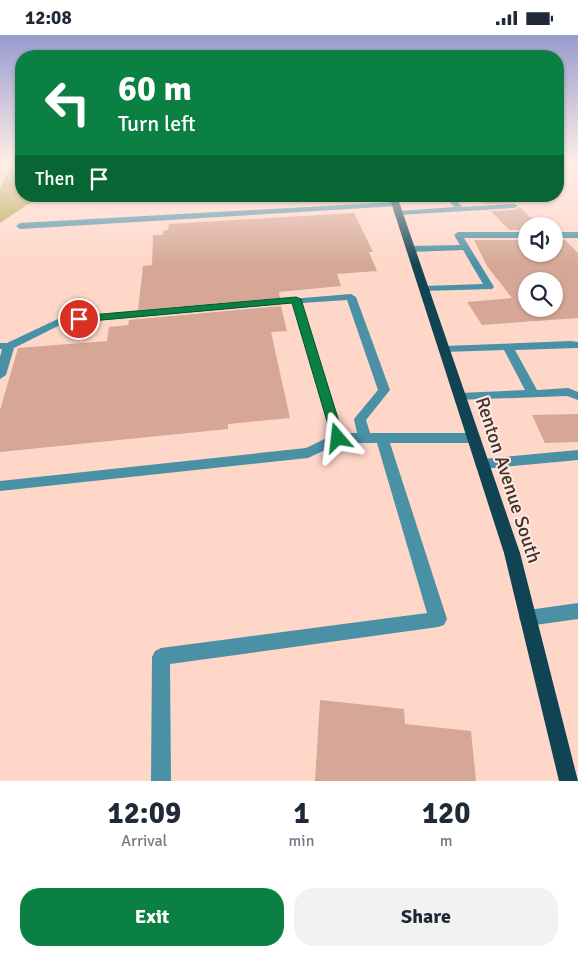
<!DOCTYPE html>
<html lang="en">
<head>
<meta charset="utf-8">
<style>
  :root { --surface:#fff; --page:#f2f2f3; --text:#1f2937; --muted:#747a83; --accent:#0b8043 }
  body { margin:0; font-family:Signika,sans-serif; background:var(--page); color:var(--text); height:100vh; display:flex; flex-direction:column; font-size:19px; white-space:nowrap }
  * { box-sizing:border-box; margin:0 }
  p { font-size:16px; color:var(--muted) }
  .icon { flex:none; width:28px; height:28px; fill:none; stroke:currentColor; stroke-width:2; stroke-linecap:round; stroke-linejoin:round }
  .map { position:relative; height:746px; overflow:hidden }
  .sheet { display:flex; flex-direction:column; background:var(--surface); flex:1 }
  .sheet>* { flex:none }
  .banner { position:absolute; left:15px; top:15px; width:549px; height:152px; border-radius:20px; box-shadow:0 1px 4px #0004; background:#0b8043; color:#fff; overflow:hidden }
  .fabs { position:absolute; left:518px; top:182px; display:grid; gap:10px }
  .fabs a { display:grid; place-items:center; width:45px; height:45px; border-radius:50%; background:var(--surface); box-shadow:0 1px 4px #0004; font-size:25px }
  .pin { position:absolute; display:grid; place-items:center; width:42px; height:42px; color:#fff; margin:-21px; border:2px solid #fff; border-radius:50%; box-shadow:0 1px 5px #0007 }
  .me { position:absolute; width:55px; margin:-28px; rotate:343deg; stroke-linejoin:round; filter:drop-shadow(0 0 4px #0008) }
  .turn { display:flex; align-items:center; gap:18px; height:105px; padding:0 20px; font-size:22px }
  .turn .icon { width:65px; height:65px; stroke-width:2.5 }
  .turn b { display:block; font-size:35px; line-height:42px }
  .then { display:flex; align-items:center; height:48px; padding:0 20px; background:#0003; gap:10px; font-size:19px }
  .eta { display:flex; justify-content:space-evenly; align-items:center; height:85px; text-align:center }
  .eta b { font-size:30px; font-weight:800; line-height:35px }
  .primary-button { display:flex; gap:10px; margin-top:auto; padding:10px 20px }
  .primary-button a { flex:1; height:58px; border-radius:20px; background:var(--accent); color:#fff; font-size:20px; font-weight:800; line-height:58px; text-align:center }
  .primary-button a+a { background:var(--page); color:var(--text) }
  .status { display:flex; justify-content:space-between; align-items:center; height:35px; padding:0 25px; background:var(--surface); direction:ltr }
  .status svg { height:14px; fill:currentColor }
  .map>svg:first-child { display:block }
  .forest { fill:#b2a44b }
  .building { fill:#d6a796; fill-rule:evenodd }
  .lines { fill:none; stroke-linecap:round; stroke-linejoin:round }
  .minor { fill:#4b91a6; fill-rule:evenodd }
  .major { fill:#104452; fill-rule:evenodd }
  .route { fill:#0b8043; stroke:#07532c }
  .labels { text-anchor:middle; dominant-baseline:central; stroke-width:4; stroke-linejoin:round; paint-order:stroke }
  .street-label { font-size:19px; fill:#433029; stroke:#fee9e2 }
</style>
</head>
<body>
<div class="status"><b>12:08</b><svg viewBox="0 0 49 12"><path d="M0 12V9h3v3zM5 12V6h3v6zM10 12V3h3v9zM15 12V0h3v12zM26 1h20v11H26zM47 4h2v5h-2z"/></svg></div>
<div class="map">
<svg width="578" height="746" viewBox="0 0 578 746">
  <rect width="100%" height="100%" fill="#ffd7c9"/>
  <path class="forest" d="M13,126H21V161H40L0,188V153Z"/>
  <path class="building" d="M477,161H509L516,168L485,169Z
    M520,172L531,183H536L545,191H526V195H509L491,176L514,175Z
    M354,178L373,217H369L377,236L337,239L341,251L279,257L280,263L138,275L143,231L152,230L153,200H163V196L168,195L169,189Z
    M474,205H526V219H554V205H565L578,218V283L482,290L467,267L512,263L487,231ZM526,246H554V274H526Z
    M281,271L287,296L271,297L290,383L228,389V394L0,417V375L18,313L107,306L109,292L128,290L129,285Z
    M578,379V407L545,408L532,380Z
    M320,665L404,674L405,689L471,696L476,746H315Z"/>
  <g class="lines">
    <path class="minor" d="M445,161H453L462,172L514,169L518,171L514,173L399,180L395,178L399,176L454,172Z
      M396,167H399V171L20,194L16,191L20,188Z
      M458,197H526V203H464L494,252L492,254L421,256V252L424,251L483,249L463,215L411,217L407,214L411,211L460,210L454,200Z
      M554,197H578V203H554Z
      M351,259L356,262L390,355L366,385L370,398H474L481,403L474,408H390L447,584L444,590L438,592L170,629L171,746H151L152,622L155,616L161,613L427,578L377,408H340L308,423L0,456V446L306,413L331,401L292,268L62,289L14,313L6,340L0,344V322L2,314H0V308H7L60,283ZM347,265L378,355L354,384L357,398H343L302,268Z
      M571,306L578,307V313L515,315L537,355L568,353L578,357V365L567,361L456,365L454,362L456,359L460,358L525,355L504,315L444,317L438,314L444,311Z
      M578,415V425L482,434L477,433L475,429L477,425L482,424Z
      M578,568V584L528,591L522,588L519,583L522,578L528,575Z"/>
    <path class="major" d="M389,161H397L520,518L578,746H559L504,518Z"/>
  </g>
  <linearGradient id="sky" x2="0" y2="1"><stop stop-color="#989cce"/><stop offset="0.55" stop-color="#ffede7"/><stop offset="1" stop-color="#ffede7" stop-opacity="0"/></linearGradient>
  <rect width="578" height="231" fill="url(#sky)"/>
  <path class="route" d="M296,262L301,264L344,403L342,406L338,407L332,403L292,268L79,287L75,284L79,281Z"/>
  <g class="labels">
    <g class="street-label">
      <text transform="translate(508 445) rotate(72)">Renton Avenue South</text>
    </g>
  </g>
</svg>
<div class="fabs">
<a><svg class="icon" aria-label="sound" viewBox="0 0 24 24"><path d="M4 9h4l5-4v14l-5-4H4zM17 9q2 3 0 6"/></svg></a>
<a><svg class="icon" aria-label="search" viewBox="0 0 24 24"><circle cx="10" cy="10" r="6"/><path d="M15 15l6 6"/></svg></a>
</div>
<div class="pin" style="left:79px;top:284px;background:#d93025"><svg class="icon" aria-label="arrive" viewBox="0 0 24 24"><path d="M6 21V4h12l-3 4 3 4H6"/></svg></div>
<svg class="me" style="left:338px;top:403px" viewBox="-20 -20 40 40"><path d="M0-17L14 15 0 8-14 15z" fill="#0b8043" stroke="#fff" stroke-width="4"/></svg>
<div class="banner">
<div class="turn"><svg class="icon" aria-label="left" viewBox="0 0 24 24"><path d="M17 20v-9H6M10 6l-5 5 5 5"/></svg><div><b>60 m</b>Turn left</div></div>
<div class="then">Then<svg class="icon" aria-label="arrive" viewBox="0 0 24 24"><path d="M6 21V4h12l-3 4 3 4H6"/></svg></div>
</div>
</div>
<section class="sheet">
<div class="eta">
<div><b>12:09</b><p>Arrival</p></div>
<div><b>1</b><p>min</p></div>
<div><b>120</b><p>m</p></div>
</div>
<div class="primary-button"><a>Exit</a><a>Share</a></div>
</section>
</body>
</html>
